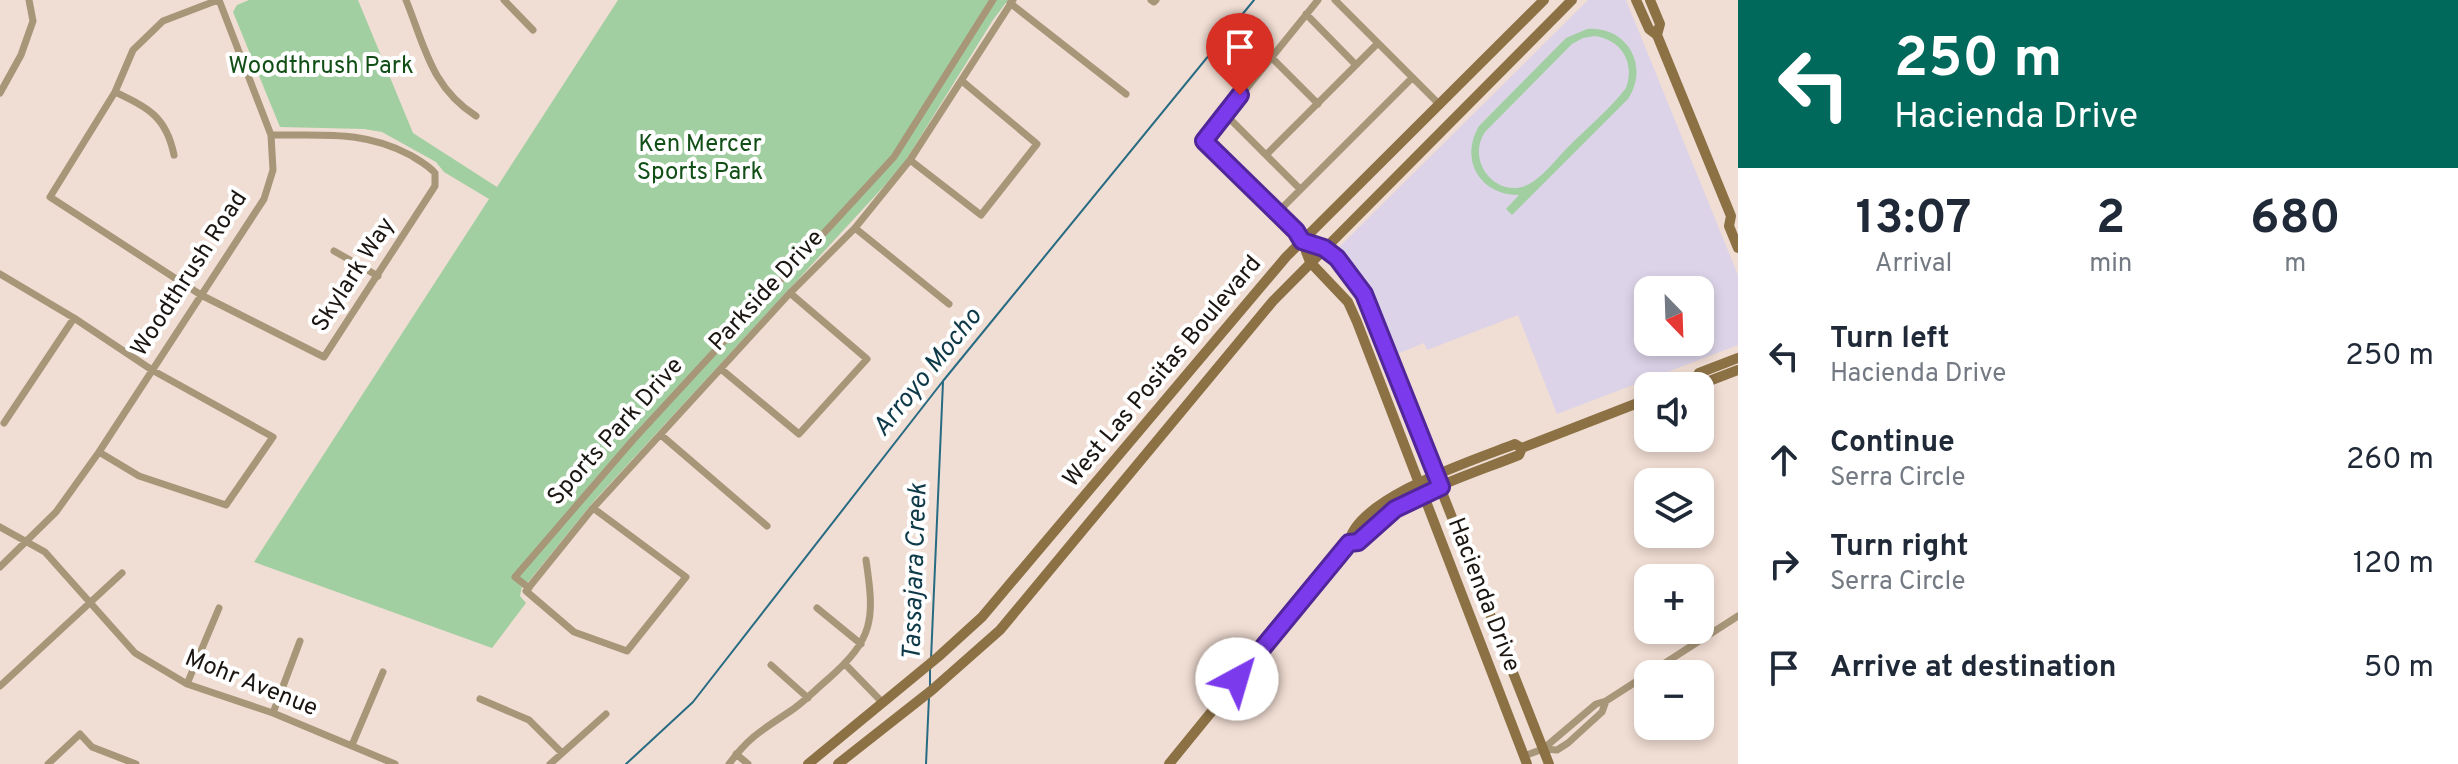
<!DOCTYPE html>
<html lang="en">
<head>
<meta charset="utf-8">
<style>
  :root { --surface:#fff; --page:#f2f2f3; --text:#1f2937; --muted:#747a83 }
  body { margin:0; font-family:Overpass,sans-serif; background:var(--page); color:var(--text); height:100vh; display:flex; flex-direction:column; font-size:30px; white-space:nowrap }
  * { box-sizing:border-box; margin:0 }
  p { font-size:26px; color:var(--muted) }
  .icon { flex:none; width:44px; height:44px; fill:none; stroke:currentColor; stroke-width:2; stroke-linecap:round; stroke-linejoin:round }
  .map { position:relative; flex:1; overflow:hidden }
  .panel { display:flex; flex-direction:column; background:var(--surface); width:720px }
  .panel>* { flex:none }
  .hud { background:#00695c; color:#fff; overflow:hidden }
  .needle { width:52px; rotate:157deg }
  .buttons { position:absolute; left:1634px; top:276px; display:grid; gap:16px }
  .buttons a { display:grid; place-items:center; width:80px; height:80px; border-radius:16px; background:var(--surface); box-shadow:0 4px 12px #0003; font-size:40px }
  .pin { position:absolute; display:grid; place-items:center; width:68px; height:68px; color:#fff; margin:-82px -34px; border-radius:50% 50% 50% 0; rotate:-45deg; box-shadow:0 0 8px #0007 }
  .pin .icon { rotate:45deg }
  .me { position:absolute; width:88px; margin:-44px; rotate:39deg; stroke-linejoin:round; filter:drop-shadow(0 0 6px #0008) }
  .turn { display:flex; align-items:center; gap:28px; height:168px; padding:0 24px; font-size:36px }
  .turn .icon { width:104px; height:104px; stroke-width:2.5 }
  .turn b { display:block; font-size:56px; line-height:68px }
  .eta { display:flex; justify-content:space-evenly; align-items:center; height:136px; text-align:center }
  .eta b { font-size:48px; font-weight:700; line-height:56px }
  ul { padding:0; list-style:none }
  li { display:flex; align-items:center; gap:24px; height:104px; padding:0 24px }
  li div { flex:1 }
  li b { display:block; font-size:30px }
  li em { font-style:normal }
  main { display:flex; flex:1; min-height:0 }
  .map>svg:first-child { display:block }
  .education { fill:#dcd3e8; fill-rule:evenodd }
  .green { fill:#a2cfa1; fill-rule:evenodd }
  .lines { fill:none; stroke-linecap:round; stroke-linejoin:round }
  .stream { stroke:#276b83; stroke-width:2 }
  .street { stroke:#a89679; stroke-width:7 }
  .secondary { stroke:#8c7145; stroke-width:10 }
  .route-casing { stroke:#51269a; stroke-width:20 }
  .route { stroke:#7c3aed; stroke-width:14 }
  .labels { text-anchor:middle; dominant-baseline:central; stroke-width:8; stroke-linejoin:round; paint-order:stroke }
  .park-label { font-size:24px; fill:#124f17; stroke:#fff }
  .street-label { font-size:24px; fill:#1c1612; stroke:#fff }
  .water-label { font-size:26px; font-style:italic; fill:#0d3948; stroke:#fff }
</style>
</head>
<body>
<main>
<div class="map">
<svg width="1738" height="764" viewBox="0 0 1738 764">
  <rect width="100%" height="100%" fill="#f0ddd3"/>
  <path class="education" d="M1588,0H1626L1738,275V345L1557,414L1518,315L1427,350L1424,343L1397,354L1369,285L1339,247ZM1648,290H1700V342H1648Z"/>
  <path class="green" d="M249,0H358L413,133L497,187L618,0H1008L993,20L906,160L886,184L595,500L529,581L522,586L520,596L526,603L492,648L254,562L489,199L444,172L436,162L382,132L364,129L280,127L233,12L237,5Z
    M1587,29C1627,26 1650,66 1628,99L1512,215L1506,209L1519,195C1480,195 1459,160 1479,126L1566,38ZM1595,36C1622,40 1635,63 1626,88C1610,109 1588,127 1569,146C1558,157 1547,172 1534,181C1501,205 1464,163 1485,132L1572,44L1583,38Z"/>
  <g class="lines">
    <path class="stream" d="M931,659L943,382
      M930,687V669
      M626,764L693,702L943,381L1254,0
      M926,764L929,697"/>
    <path class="street" d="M218,0L163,21L133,50L115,92L50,197L201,295L324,357L435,186V173C428,165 420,161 410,155C363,130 323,136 271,135
      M406,0C425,47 431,87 476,116
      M504,0L533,30
      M1151,0L1154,2L1156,0
      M1335,0L1440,105
      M1010,3L1126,94
      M1306,14L1356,65
      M1271,57L1318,104
      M115,92C148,108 166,116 174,155
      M0,93L21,55L33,21L29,0
      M1225,114L1300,189
      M1267,154L1378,43
      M910,160L981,215L1037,144L962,81
      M1277,213L1412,78
      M855,228L949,304
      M1302,241L1296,231L1204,141L1318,0
      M334,251L378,276
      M0,274L74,318L152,370L273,437L226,505L139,476L99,452
      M721,369L799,434L867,359L790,293
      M4,423L74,318
      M661,435L767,526
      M593,508L686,577L627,651L574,632L526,591L593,508L790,293L855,228L910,160L1013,0
      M0,527L45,552L135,653L187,684L273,713L395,764
      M0,567L56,512L99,452L264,199L273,170L271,135L219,0
      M529,588L515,577L633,440L894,157L993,0
      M817,608L861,644
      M771,665L808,698
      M846,665L882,702
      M187,684L219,608
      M0,686L122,573
      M480,699L529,720L562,753
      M273,713L300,641
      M352,745L383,672
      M1543,749L1596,704L1606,701L1738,616
      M736,754L748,764
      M1524,756L1543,749L1557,750L1568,743L1602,712L1606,701
      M48,764L80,734L92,747L136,764
      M550,764L606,714
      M729,764C749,737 762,730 789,712C803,703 814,691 827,680C874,639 875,620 866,560"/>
    <path class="secondary" d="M1636,0L1649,29L1657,35L1731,216L1729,226L1738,248
      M1650,0L1660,24L1657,35
      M1302,241C1335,251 1345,266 1364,294L1549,764
      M1302,241L1310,262L1348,302L1357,322L1527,764
      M1694,381L1699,373L1738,358
      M1681,386L1694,381L1704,383L1738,370
      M1349,543C1366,541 1382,516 1398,507C1435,485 1479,471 1519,455L1522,448L1648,399
      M808,764L938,657L982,617L1286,257L1544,0
      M838,764L932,690L1000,630L1273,301L1572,0
      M1169,764L1349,543C1355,498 1477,459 1515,444L1522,448"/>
  </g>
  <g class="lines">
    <defs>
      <path id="route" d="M1237,679L1349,543L1358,542L1395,509L1441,487L1364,294L1337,258L1324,248L1302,241L1296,231L1204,141L1240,95"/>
    </defs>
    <use href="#route" class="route-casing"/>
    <use href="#route" class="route"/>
  </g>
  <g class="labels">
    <g class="park-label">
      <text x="321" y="67">Woodthrush Park</text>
      <text x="700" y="145">Ken Mercer<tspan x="700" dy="28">Sports Park</tspan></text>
    </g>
    <g class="street-label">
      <text transform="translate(190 274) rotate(-57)">Woodthrush Road</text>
      <text transform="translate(354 275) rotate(-57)">Skylark Way</text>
      <text transform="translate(767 291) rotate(-47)">Parkside Drive</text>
      <text transform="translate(1163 372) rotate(-50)">West Las Positas Boulevard</text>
      <text transform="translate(616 432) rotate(-48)">Sports Park Drive</text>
      <text transform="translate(1483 595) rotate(69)">Hacienda Drive</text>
      <text transform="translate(251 684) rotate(22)">Mohr Avenue</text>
    </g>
    <g class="water-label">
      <text transform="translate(928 373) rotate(-51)">Arroyo Mocho</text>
      <text transform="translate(916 572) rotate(-88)">Tassajara Creek</text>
    </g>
  </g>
</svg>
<div class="buttons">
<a><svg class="needle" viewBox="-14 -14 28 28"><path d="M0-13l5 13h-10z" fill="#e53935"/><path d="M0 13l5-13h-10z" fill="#747a83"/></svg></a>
<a><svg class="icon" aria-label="sound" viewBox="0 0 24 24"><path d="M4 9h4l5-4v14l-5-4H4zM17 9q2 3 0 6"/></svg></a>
<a><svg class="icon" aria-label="layers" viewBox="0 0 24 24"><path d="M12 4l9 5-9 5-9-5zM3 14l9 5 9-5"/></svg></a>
<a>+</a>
<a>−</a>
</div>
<div class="pin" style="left:1240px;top:95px;background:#d93025"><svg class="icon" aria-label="arrive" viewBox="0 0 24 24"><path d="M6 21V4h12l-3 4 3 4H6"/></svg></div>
<svg class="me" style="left:1237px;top:679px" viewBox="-20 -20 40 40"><circle r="19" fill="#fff"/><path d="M0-13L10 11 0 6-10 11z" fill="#7c3aed"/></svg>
</div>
<section class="panel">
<div class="hud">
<div class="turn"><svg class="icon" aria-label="left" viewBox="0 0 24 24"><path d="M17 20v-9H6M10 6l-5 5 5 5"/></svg><div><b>250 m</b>Hacienda Drive</div></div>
</div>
<div class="eta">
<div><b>13:07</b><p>Arrival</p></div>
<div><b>2</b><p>min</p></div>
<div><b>680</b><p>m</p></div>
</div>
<ul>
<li><svg class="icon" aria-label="left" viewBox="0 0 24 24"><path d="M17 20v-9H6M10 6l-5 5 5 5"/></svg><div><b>Turn left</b><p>Hacienda Drive</p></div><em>250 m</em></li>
<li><svg class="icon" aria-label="ahead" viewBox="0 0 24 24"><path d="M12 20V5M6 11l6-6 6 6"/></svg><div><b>Continue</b><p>Serra Circle</p></div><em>260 m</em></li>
<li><svg class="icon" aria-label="right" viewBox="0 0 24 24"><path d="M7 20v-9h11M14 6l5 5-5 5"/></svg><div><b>Turn right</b><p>Serra Circle</p></div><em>120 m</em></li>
<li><svg class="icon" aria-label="arrive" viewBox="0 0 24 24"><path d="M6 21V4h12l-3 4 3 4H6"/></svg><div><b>Arrive at destination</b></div><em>50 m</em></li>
</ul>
</section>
</main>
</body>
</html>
